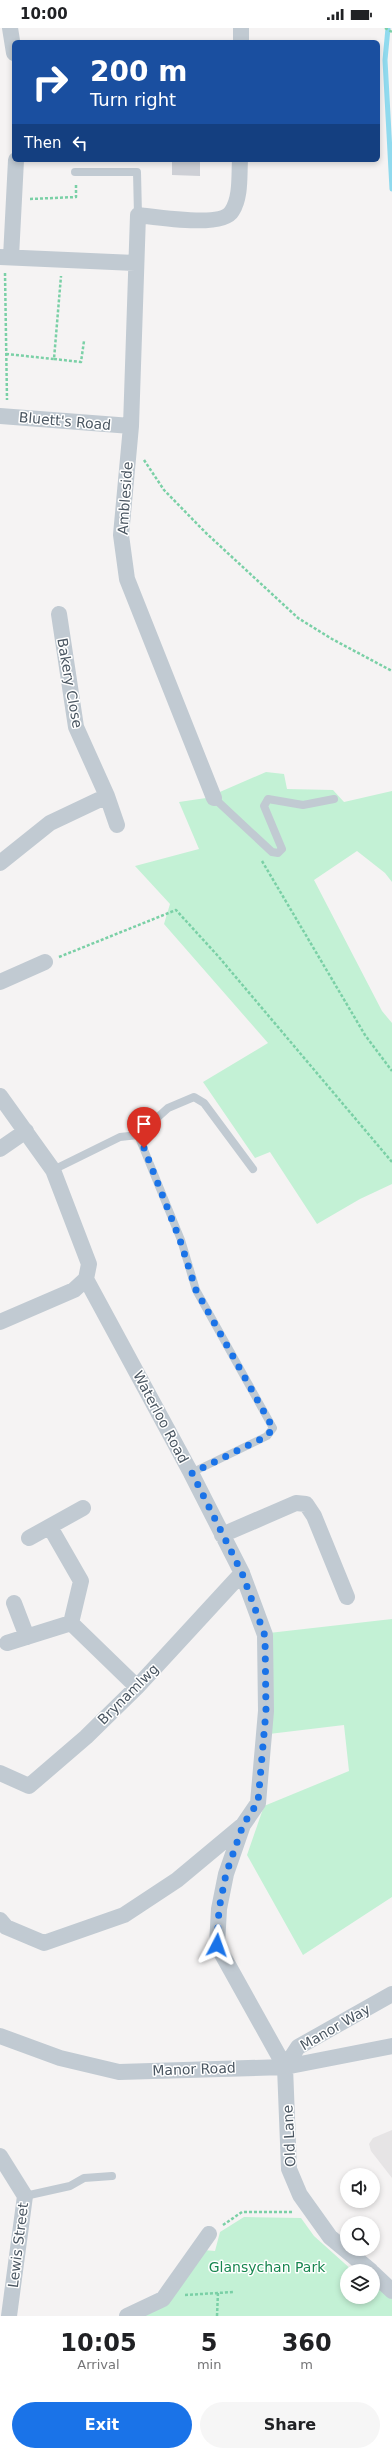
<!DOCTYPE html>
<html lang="en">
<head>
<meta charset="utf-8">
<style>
  :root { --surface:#fff; --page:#f6f6f6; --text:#202124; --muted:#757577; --accent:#1a73e8 }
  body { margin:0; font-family:"DejaVu Sans",sans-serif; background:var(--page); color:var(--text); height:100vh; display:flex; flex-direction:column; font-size:15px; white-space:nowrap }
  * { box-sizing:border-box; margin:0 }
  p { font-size:13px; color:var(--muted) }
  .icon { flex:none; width:22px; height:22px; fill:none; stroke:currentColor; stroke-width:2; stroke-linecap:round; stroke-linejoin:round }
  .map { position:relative; height:2288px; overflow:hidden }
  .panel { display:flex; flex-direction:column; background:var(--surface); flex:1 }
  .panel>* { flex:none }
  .guide { position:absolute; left:12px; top:12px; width:368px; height:122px; border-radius:6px; box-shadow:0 2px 6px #0003; background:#1a4fa0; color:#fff; overflow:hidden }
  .buttons { position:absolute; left:340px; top:2140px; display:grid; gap:8px }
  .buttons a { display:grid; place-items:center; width:40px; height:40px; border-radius:50%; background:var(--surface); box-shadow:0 2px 6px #0003; font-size:20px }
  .pin { position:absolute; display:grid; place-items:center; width:34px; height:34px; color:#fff; margin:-41px -17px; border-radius:50% 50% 50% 0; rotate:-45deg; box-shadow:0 0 4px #0007 }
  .pin .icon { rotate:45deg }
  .me { position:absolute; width:44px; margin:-22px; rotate:4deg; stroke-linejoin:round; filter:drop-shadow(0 0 3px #0008) }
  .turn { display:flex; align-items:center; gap:14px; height:84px; padding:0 12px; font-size:18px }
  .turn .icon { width:52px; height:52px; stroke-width:2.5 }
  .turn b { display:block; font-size:28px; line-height:34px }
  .then { display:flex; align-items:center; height:38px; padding:0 12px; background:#0003; gap:8px; font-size:15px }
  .eta { display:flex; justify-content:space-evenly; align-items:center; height:68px; text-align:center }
  .eta b { font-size:24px; font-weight:700; line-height:28px }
  .action { display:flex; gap:8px; margin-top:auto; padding:8px 12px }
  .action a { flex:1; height:46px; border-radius:24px; background:var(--accent); color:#fff; font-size:16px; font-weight:700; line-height:46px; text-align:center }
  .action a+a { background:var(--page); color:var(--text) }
  .status { display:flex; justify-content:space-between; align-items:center; height:28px; padding:0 20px; background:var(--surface); direction:ltr }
  .status svg { height:11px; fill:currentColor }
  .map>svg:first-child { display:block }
  .education { fill:#e6e4e5 }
  .green { fill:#c3f1d5 }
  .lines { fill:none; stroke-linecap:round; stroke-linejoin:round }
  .stream { stroke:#90daee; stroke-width:5 }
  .building { fill:#cdcfd5 }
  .path { stroke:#7ad0a6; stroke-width:2.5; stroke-dasharray:3 2; stroke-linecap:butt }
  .service { stroke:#c1cad2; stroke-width:8 }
  .minor { stroke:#c1cad2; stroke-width:16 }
  .route { stroke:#1a73e8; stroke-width:7; stroke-dasharray:0 12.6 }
  .labels { text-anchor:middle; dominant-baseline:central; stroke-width:3; stroke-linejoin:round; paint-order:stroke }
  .street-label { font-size:14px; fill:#4a5661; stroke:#fff }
  .park-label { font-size:14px; fill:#17864f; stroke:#fff }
</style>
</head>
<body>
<div class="status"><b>10:00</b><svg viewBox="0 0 49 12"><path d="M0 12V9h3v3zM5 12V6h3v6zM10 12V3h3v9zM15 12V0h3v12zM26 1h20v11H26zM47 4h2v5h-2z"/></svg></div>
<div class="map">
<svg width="392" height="2288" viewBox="0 0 392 2288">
  <rect width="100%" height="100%" fill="#f5f3f3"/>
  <path class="education" d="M392,2102V2150L371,2123L369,2116L373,2110Z"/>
  <path class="green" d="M266,744L284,746L287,761L333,762L344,774L392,763V854L385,845L357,823L314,852L382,983L392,995V1156L360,1171L317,1196L270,1124L255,1130L203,1054L268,1015L164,896L170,876L135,838L199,821L179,774L206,770Z
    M392,1591V1869L303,1927L247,1827L264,1778L349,1743L344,1697L269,1706V1605Z
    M244,2189L301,2190L314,2208L353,2243H347V2269H373V2255L392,2271V2288H141L203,2222L215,2223L220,2204Z"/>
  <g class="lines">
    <path class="stream" d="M388,0L385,32L392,161"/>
  </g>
  <path class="building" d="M172,132H200V148L172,147Z"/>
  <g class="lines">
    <path class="path" d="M385,0L392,4
      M30,171L76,169V156
      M5,245L7,372
      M6,326L54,331L61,248
      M54,331L81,334L84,313
      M144,432L164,462L206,505L298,590L332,611L392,643
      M262,833L365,1007L392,1043
      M59,929L176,882L218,928L392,1134
      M223,2197L242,2184H292
      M185,2267L234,2264
      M217,2288L218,2264"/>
    <path class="service" d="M75,144H137L138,187
      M214,770L272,824L278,825L282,821L264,778L268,771L303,777L334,771
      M138,1107L168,1080L194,1069L204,1075L253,1141
      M53,1142L120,1109L138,1107L181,1212L196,1262L273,1400L267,1408L191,1445
      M25,2168L70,2158L84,2150L112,2148"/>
    <path class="minor" d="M10,0L14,25
      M241,0V14
      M0,229L135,235
      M11,229L16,132
      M0,388L131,398
      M59,586L76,699L107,768L117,797
      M214,770L127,551L121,507L131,398L138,187C156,189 223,200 232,183C241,169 239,148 240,132
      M0,835L50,795L107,768
      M0,954L45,934
      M0,1068L53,1142L89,1236L86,1251L191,1445L242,1545L265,1607L266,1683L258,1775L243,1797L226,1846L219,1881L217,1917L285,2039L289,2141L300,2167L330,2209L371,2243
      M0,1121L26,1103
      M0,1294L74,1262L86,1251
      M50,1499L81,1553L71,1595
      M222,1507L296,1475L306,1476L314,1488L347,1569
      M29,1510L83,1480
      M14,1575L27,1609
      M71,1595L137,1659
      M7,1615L71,1595
      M0,1745L29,1758L86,1709L137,1659L242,1545
      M0,1892L6,1899L44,1915L124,1887L177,1852L243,1797
      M0,2008L60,2030L119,2044L285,2039L392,2018
      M285,2039L298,2019L392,1966
      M0,2128L25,2168L9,2288
      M373,2245L392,2263
      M127,2288L163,2271L209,2206"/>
  </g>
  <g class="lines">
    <path class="route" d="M144,1120L180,1212L196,1262L273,1400L267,1408L192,1445L242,1545L265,1608L266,1683L258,1774L243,1797L226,1846L219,1881L217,1917"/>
  </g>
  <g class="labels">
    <g class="street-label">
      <text transform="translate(65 393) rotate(5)">Bluett's Road</text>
      <text transform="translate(125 470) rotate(-86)">Ambleside</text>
      <text transform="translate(70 655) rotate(80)">Bakery Close</text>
      <text transform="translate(161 1389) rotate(62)">Waterloo Road</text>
      <text transform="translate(128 1666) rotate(-45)">Brynamlwg</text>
      <text transform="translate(335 1999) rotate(-30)">Manor Way</text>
      <text transform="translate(194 2041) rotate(-2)">Manor Road</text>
      <text transform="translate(289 2108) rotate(-93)">Old Lane</text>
      <text transform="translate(18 2217) rotate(-83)">Lewis Street</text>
    </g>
    <g class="park-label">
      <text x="267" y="2239">Glansychan Park</text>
    </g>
  </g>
</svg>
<div class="buttons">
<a><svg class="icon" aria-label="sound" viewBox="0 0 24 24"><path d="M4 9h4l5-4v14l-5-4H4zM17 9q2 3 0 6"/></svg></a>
<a><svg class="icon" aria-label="search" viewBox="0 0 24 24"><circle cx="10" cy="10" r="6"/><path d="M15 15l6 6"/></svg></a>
<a><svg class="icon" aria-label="layers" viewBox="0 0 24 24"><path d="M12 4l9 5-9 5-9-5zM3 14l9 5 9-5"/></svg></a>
</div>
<div class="pin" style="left:144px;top:1120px;background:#d93025"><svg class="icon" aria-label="arrive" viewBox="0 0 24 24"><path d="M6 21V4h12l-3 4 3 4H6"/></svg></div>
<svg class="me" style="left:217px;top:1917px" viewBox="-20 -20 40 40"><path d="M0-17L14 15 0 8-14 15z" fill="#1a73e8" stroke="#fff" stroke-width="4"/></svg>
<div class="guide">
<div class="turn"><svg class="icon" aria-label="right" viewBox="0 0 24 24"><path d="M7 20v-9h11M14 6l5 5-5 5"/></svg><div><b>200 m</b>Turn right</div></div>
<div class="then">Then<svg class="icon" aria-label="left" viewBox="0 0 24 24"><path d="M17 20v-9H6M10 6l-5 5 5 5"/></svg></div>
</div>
</div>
<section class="panel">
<div class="eta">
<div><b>10:05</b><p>Arrival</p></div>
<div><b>5</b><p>min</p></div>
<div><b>360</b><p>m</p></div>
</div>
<div class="action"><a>Exit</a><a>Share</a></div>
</section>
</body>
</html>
